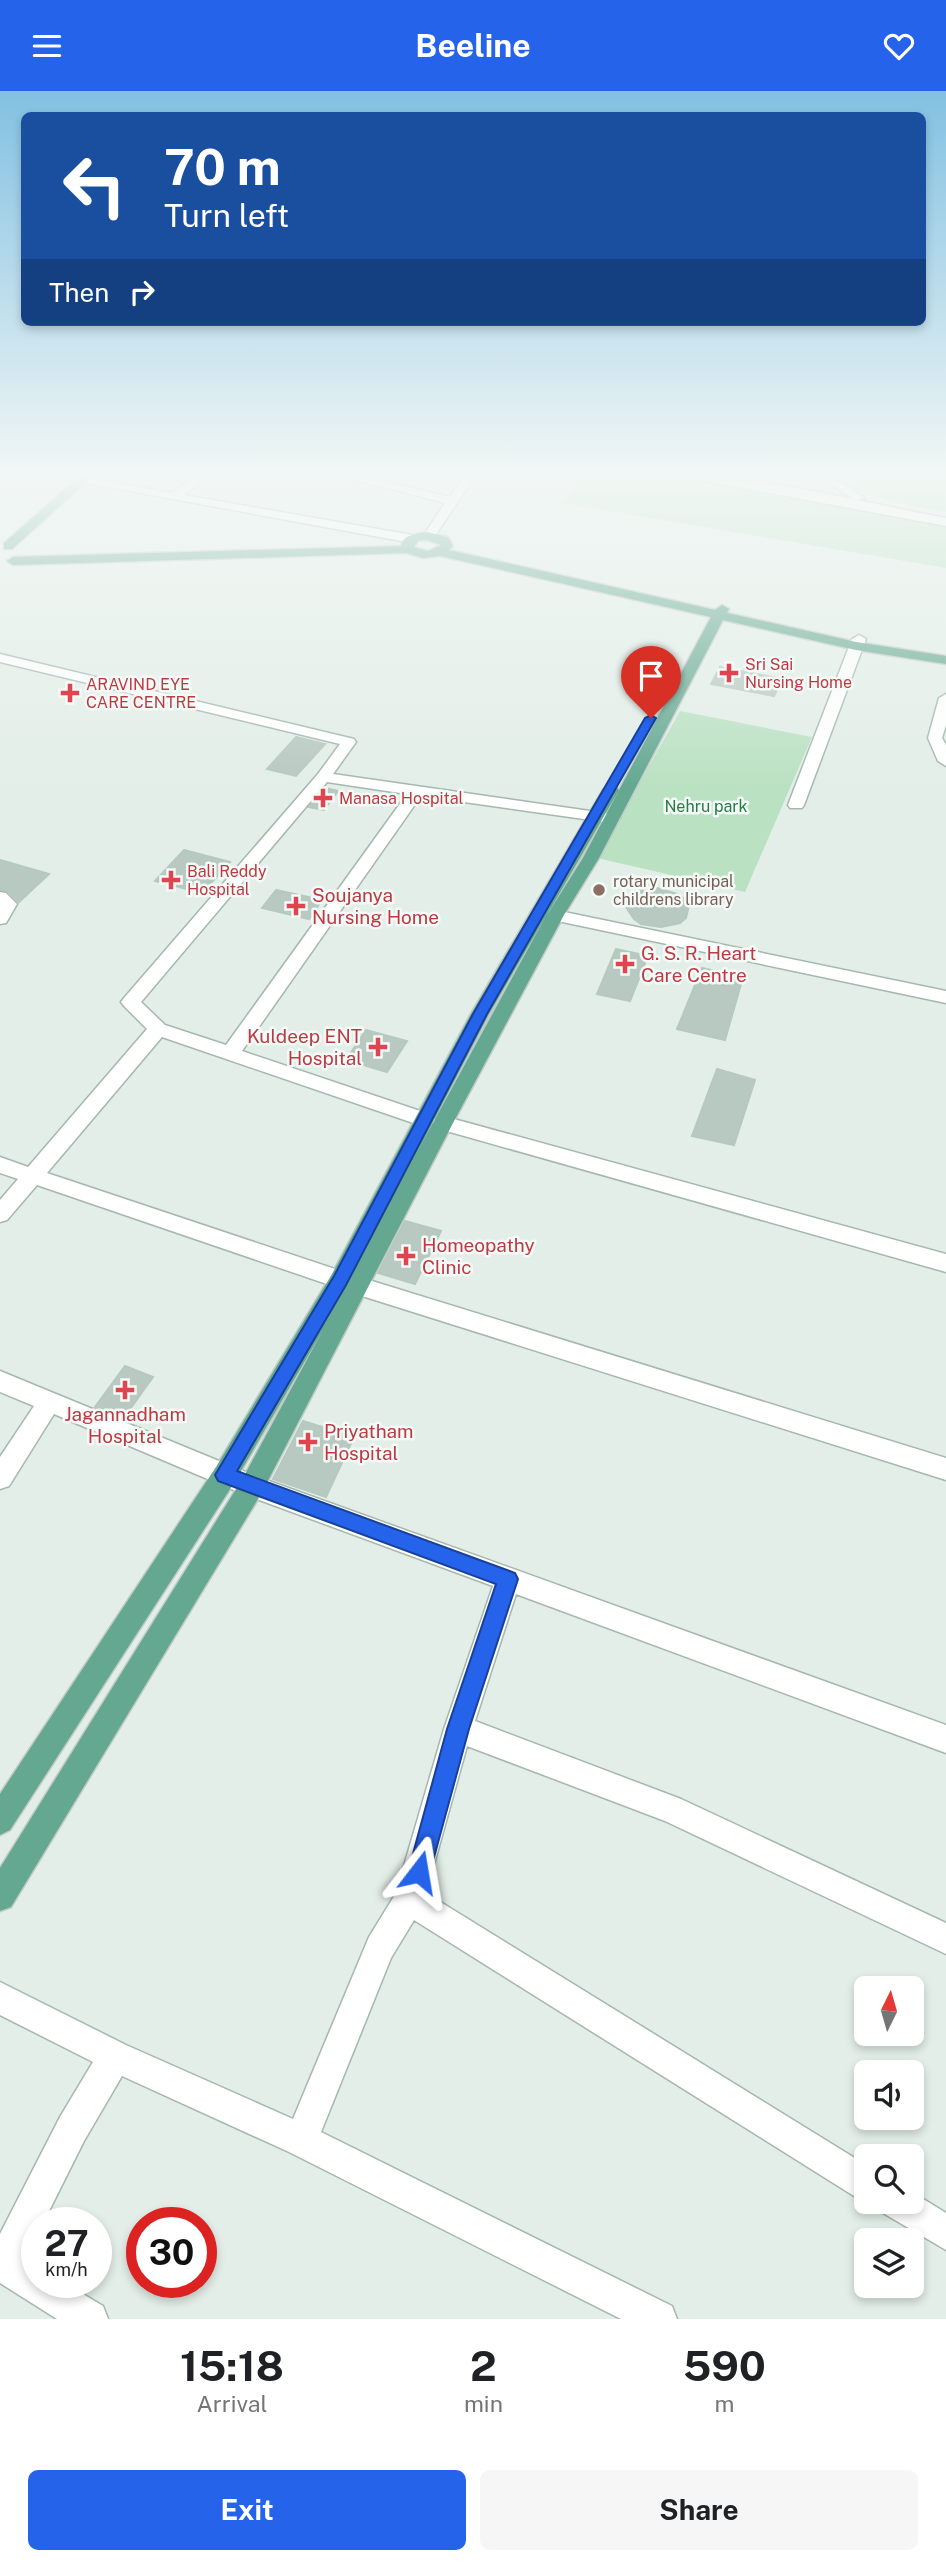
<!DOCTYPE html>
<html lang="en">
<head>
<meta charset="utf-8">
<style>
  :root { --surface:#fff; --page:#f6f6f6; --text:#202124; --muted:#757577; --accent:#2563eb }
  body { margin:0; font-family:"Public Sans",sans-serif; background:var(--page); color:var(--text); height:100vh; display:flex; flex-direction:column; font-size:26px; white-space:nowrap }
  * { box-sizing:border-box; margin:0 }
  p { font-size:23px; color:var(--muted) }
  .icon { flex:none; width:38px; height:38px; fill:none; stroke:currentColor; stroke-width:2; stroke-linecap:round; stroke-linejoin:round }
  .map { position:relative; height:2228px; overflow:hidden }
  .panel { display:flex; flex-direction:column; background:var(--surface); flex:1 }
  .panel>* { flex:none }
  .top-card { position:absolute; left:21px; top:21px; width:905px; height:214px; border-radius:10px; box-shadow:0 4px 10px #0003; background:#1a4fa0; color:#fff; overflow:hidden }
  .needle { width:46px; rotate:5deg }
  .buttons { position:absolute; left:854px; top:1885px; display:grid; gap:14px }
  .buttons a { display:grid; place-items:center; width:70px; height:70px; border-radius:10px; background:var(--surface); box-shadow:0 4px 10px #0003; font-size:35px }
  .speed { position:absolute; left:21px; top:2116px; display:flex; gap:14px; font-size:35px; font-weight:700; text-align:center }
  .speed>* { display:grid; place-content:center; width:91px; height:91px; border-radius:50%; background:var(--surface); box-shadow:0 4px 10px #0003; line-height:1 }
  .speed small { font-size:18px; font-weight:400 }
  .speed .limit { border:10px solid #d22; background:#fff; color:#111 }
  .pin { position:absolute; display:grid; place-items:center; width:60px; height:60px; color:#fff; margin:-72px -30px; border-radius:50% 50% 50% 0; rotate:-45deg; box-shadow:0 0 7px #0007 }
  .pin .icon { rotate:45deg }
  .me { position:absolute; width:77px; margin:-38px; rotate:14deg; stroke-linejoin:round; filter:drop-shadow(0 0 5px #0008) }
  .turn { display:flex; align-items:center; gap:24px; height:147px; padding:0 28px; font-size:32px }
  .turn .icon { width:91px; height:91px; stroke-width:2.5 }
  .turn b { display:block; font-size:49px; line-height:60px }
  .then { display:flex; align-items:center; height:66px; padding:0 28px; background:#0003; gap:14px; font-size:26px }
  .eta { display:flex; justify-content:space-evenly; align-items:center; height:119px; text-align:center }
  .eta b { font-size:42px; font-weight:700; line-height:49px }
  .cta { display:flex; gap:14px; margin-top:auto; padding:14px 28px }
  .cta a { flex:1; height:80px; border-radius:10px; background:var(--accent); color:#fff; font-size:28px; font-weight:700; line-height:80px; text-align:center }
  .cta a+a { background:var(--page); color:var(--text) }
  header { display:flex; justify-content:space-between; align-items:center; height:91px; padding:0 28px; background:var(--accent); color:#fff; font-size:32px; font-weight:700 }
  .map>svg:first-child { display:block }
  .green { fill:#bae1c2 }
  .building { fill:#b8c9c1; stroke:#b5c9bf; stroke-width:2 }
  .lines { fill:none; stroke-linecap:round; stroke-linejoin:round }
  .minor-casing { stroke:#a5b7af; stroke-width:3 }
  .major-casing { stroke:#c1cac7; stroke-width:3 }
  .minor { fill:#fff; fill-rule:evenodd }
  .major { fill:#64a891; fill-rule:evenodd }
  .route { fill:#2563eb; stroke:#184099; stroke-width:2 }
  .health-dot { fill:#e0444e; stroke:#f4faf7; stroke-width:2.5 }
  .education-dot { fill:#8d6e63; stroke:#f4faf7; stroke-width:2.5 }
  .labels { text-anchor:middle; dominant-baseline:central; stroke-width:5; stroke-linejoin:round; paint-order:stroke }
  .far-health-label { font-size:16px; fill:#be3a42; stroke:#f4faf7; text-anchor:start }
  .far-park-label { font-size:16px; fill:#277c42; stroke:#f4faf7 }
  .far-education-label { font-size:16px; fill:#785e54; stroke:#f4faf7; text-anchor:start }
  .health-label { font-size:19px; fill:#be3a42; stroke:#f4faf7; text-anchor:start }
</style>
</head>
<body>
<header><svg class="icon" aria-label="menu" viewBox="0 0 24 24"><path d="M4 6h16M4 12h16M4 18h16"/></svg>Beeline<svg class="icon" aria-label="heart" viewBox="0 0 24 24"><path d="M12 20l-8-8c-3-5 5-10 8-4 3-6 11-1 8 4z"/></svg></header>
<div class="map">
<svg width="946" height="2228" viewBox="0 0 946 2228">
  <rect width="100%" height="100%" fill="#e3eee8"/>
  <path class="green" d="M584,385H694L946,428V477L563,412Z
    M824,385H946V421C903,414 864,405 824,385Z
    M680,620L812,646L745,801L597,767Z"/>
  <path class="building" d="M720,576L782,588L774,605L711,593Z
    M296,646L325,653L296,685L267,678Z
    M325,697L338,700L324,719L309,716Z
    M184,759L230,771L202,802L155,790Z
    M0,769L49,783L19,811L8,800L0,799Z
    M657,797L677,803L685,808L689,814L686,827L680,832L661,836L641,833L634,828L626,816L627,810L638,800Z
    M276,799L322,809L309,828L262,817Z
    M616,858L648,865L630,910L597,903Z
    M702,877L743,886L725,949L677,938Z
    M366,939L407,950L387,981L346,969Z
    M717,978L755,989L734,1054L692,1045Z
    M405,1130L441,1140L415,1193L378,1182Z
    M125,1275L153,1286L123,1328L95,1316Z
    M303,1330L354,1346L326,1406L273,1388Z"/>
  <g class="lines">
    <defs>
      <path id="minor" d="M48,385H75L172,402L196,385H209L184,404L412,444L418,448L412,452Z
        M341,385H362L450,406L464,385H475L435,445L431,446L425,442L445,412Z
        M679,385C766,385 860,411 946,427V435Z
        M816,385H830L865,407L855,409Z
        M859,544L866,548L804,714L802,717H790L788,714L852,548Z
        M0,563L354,648L356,651L333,683L618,724L620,727L612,732L421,705L242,960L432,1024L435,1029L443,1025L946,1163V1181L443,1039L436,1037L433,1032L425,1036L162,946L47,1082L359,1186L946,1367V1389L359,1204L37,1094L7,1129L0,1131V1109L18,1088L0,1082V1066L28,1076L147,938L124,915L121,911L124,907L318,683L340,653L0,571ZM327,691L407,703L226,954L165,934L141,911Z
        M946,603V634L942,647L946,654V675L938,670L928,647L939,607Z
        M0,801L6,802L17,813L6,832L0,833Z
        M540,816L946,900V912L534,825L531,821L534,817Z
        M0,1280L258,1386L946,1634V1662L516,1503L475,1630L681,1708L946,1832V1863L665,1730L467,1655L426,1802L866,2074V2110L854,2105L414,1829L391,1867L321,2041L672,2215L677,2228H621L289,2061L122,1985L84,2050L43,2132H37V2144L25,2167L37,2175V2191H63L103,2215L108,2228H57L0,2192V2143L60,2026L93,1971L0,1924V1891L126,1954L293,2028L369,1846L396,1802L444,1638L493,1495L243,1403L54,1323L9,1395L0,1398V1366L34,1315L0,1301Z
        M912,2101L946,2122V2159L883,2122L878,2110H912Z"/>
      <path id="major" d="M80,385H93L12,458H4V452Z
        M427,441L448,446L453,455L449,459L715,519L722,514L729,518L727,522L856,551L946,565V573L856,559L723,529L599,767L564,824L453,1032L261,1403L11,1816L0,1820V1777L243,1387L323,1239L234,1392L10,1739L0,1744V1703L216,1376L332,1183L471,923L603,699L611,694L616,696L619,699L547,824L583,767L711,526L440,465L423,467L406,462L13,474L7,470L13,466L401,455C403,443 417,443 427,441ZM427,449L441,454L428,460L414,456L418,450ZM546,825L433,1032L417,1062L489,923Z"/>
    </defs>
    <use href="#minor" class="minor-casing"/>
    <use href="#major" class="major-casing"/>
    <use href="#minor" class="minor"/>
    <use href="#major" class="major"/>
  </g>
  <linearGradient id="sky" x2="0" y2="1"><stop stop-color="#81c0e2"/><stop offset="0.55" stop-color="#f2f7f5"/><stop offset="1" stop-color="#f2f7f5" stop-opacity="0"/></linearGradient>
  <rect width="946" height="697" fill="url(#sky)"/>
  <path class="route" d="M651,624L656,627L487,923L346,1194L237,1380L515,1482L518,1488L469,1638L430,1781L427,1789L419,1792L411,1789L408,1781L447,1638L496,1493L218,1390L215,1384L334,1185L473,923L645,627Z"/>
  <g class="health-dot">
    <path d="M725.5 571.5h7v7h7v7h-7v7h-7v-7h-7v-7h7z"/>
    <path d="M66.5 591.5h7v7h7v7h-7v7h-7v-7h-7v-7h7z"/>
    <path d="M319.5 696.5h7v7h7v7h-7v7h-7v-7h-7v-7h7z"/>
    <path d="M167.5 778.5h7v7h7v7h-7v7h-7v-7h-7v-7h7z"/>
    <path d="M292.5 804.5h7v7h7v7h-7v7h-7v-7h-7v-7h7z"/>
    <path d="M621.5 862.5h7v7h7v7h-7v7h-7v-7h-7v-7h7z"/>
    <path d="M374.5 945.5h7v7h7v7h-7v7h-7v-7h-7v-7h7z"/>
    <path d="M402.5 1154.5h7v7h7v7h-7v7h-7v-7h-7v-7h7z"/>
    <path d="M121.5 1288.5h7v7h7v7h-7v7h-7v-7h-7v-7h7z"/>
    <path d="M304.5 1340.5h7v7h7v7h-7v7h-7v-7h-7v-7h7z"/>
  </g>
  <circle class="education-dot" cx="599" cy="799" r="7"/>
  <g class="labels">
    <g class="far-health-label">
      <text x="745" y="573">Sri Sai<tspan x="745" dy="18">Nursing Home</tspan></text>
      <text x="86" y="593">ARAVIND EYE<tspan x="86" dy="18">CARE CENTRE</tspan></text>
      <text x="339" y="707">Manasa Hospital</text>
      <text x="187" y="780">Bali Reddy<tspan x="187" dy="18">Hospital</tspan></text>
    </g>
    <g class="far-park-label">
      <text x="706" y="715">Nehru park</text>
    </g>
    <g class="far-education-label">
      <text x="613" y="790">rotary municipal<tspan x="613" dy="18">childrens library</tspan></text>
    </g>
    <g class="health-label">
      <text x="312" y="804">Soujanya<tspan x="312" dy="22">Nursing Home</tspan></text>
      <text x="641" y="862">G. S. R. Heart<tspan x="641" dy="22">Care Centre</tspan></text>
      <text x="362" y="945" text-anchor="end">Kuldeep ENT<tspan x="362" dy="22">Hospital</tspan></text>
      <text x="422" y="1154">Homeopathy<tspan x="422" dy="22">Clinic</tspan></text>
      <text x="125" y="1323" text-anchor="middle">Jagannadham<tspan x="125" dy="22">Hospital</tspan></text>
      <text x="324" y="1340">Priyatham<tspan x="324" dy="22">Hospital</tspan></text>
    </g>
  </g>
</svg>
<div class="buttons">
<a><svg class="needle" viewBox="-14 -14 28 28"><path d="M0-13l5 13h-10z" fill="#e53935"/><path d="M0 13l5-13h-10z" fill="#757577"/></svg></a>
<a><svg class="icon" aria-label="sound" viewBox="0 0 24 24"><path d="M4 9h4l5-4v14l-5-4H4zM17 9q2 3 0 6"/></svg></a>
<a><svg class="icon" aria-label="search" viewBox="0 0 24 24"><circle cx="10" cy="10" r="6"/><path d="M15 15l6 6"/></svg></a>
<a><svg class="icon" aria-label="layers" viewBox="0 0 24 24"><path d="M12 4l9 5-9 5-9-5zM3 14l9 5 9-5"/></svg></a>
</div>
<div class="speed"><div>27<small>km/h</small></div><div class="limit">30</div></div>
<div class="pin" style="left:651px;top:627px;background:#d93025"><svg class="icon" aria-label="arrive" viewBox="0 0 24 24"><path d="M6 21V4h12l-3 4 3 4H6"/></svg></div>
<svg class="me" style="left:419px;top:1781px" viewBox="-20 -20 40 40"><path d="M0-17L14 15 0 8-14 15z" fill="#2563eb" stroke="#fff" stroke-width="4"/></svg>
<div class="top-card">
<div class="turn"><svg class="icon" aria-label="left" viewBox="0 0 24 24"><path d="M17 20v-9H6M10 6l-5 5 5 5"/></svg><div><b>70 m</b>Turn left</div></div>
<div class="then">Then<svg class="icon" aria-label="right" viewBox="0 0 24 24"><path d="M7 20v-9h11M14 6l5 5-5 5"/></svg></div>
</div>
</div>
<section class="panel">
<div class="eta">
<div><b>15:18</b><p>Arrival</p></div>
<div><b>2</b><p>min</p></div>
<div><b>590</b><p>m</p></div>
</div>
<div class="cta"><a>Exit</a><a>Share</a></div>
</section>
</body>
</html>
